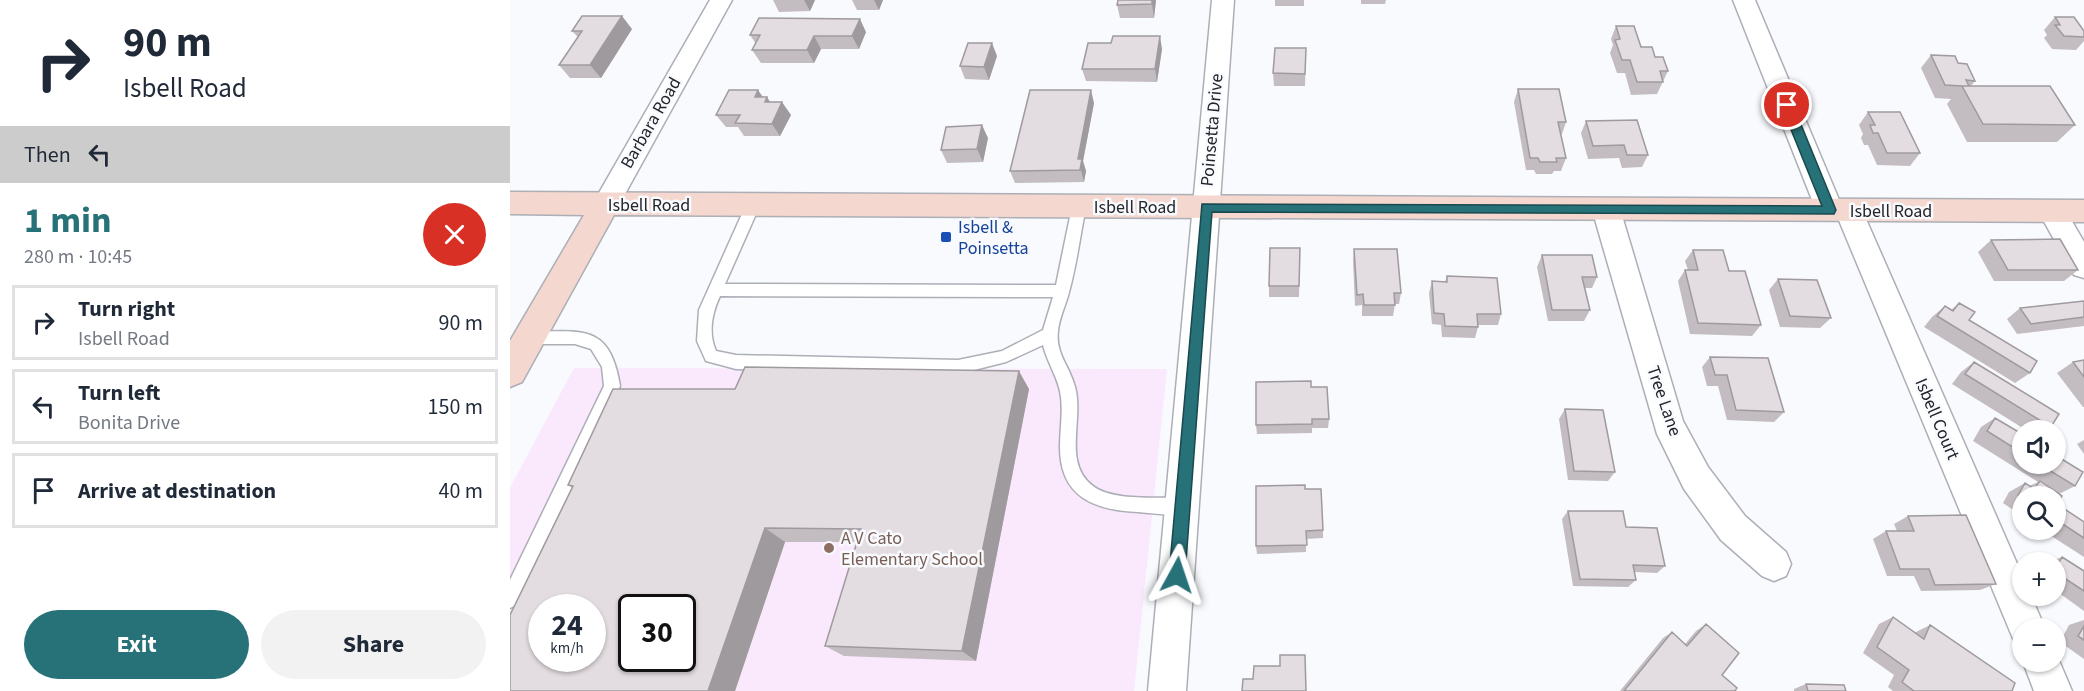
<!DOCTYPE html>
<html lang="en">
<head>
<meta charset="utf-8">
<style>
  :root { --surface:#fff; --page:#f2f2f3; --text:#1f2937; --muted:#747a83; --line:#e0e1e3; --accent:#277178 }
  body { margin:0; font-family:"Source Sans 3",sans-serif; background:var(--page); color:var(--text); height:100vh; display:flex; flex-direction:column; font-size:22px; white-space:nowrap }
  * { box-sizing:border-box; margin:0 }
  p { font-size:20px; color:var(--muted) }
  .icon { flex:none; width:33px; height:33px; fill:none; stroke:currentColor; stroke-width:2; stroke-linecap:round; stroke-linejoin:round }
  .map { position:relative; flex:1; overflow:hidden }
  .sheet { display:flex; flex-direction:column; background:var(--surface); width:510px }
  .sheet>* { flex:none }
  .top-card { background:#fff; color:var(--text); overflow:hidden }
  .fabs { position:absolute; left:1502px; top:420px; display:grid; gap:12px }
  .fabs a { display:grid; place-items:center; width:54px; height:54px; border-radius:50%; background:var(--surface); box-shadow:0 2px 4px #0004; font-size:30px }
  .speed { position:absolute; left:18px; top:594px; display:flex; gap:12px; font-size:30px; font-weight:700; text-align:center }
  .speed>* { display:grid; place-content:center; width:78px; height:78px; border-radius:50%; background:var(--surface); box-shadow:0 2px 4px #0004; line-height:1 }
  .speed small { font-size:15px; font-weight:400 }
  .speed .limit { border:3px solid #111; border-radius:9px; background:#fff; color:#111 }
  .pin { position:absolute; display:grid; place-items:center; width:51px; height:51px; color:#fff; margin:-26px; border:3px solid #fff; border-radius:50%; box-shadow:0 2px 6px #0007 }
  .me { position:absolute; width:66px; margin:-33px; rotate:5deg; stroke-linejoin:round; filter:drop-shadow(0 0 4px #0008) }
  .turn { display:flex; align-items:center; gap:21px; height:126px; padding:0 24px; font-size:27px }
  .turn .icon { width:78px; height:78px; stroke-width:2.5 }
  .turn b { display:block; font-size:42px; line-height:51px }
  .then { display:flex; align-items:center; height:57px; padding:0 24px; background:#0003; gap:12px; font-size:22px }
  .round { display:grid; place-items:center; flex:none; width:63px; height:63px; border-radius:32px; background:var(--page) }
  .summary { display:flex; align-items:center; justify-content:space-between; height:102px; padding:0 24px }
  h1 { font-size:36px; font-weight:700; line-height:45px; color:var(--accent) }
  .action { display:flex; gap:12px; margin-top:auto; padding:12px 24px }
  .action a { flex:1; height:69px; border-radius:36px; background:var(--accent); color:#fff; font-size:24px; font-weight:700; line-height:69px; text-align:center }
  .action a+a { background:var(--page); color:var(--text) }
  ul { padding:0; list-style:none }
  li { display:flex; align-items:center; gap:18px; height:75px; margin:0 12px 9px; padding:0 12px; border:3px solid var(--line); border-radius:0px }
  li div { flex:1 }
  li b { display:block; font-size:22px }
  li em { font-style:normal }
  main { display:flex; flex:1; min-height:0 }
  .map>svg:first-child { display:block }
  .education { fill:#fae9fc; fill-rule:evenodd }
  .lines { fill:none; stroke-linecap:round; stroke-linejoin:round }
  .lane-casing { stroke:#acafb6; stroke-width:3 }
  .street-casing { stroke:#acafb6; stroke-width:3 }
  .secondary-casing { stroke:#acafb6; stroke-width:3 }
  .lane { fill:#fff; fill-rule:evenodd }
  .street { fill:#fff; fill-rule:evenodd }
  .secondary { fill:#f4d7cf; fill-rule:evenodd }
  .wall { fill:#c3bdc1 }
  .shaded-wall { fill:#9f9a9d }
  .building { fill:#e3dce0; stroke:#9f9a9d; stroke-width:1.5; fill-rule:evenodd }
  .route { fill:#277178; stroke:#19494e; stroke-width:1.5 }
  .transit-dot { fill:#1a4fb4; stroke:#f8fafe; stroke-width:2 }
  .education-dot { fill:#8d6e63; stroke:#f8fafe; stroke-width:2 }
  .labels { text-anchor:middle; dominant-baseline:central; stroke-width:5; stroke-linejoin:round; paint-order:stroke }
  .street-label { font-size:18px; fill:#242528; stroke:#f8fafe }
  .transit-label { font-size:18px; fill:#164399; stroke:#f8fafe; text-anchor:start }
  .education-label { font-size:18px; fill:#785e54; stroke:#f8fafe; text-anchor:start }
</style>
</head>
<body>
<main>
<section class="sheet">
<div class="top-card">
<div class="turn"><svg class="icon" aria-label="right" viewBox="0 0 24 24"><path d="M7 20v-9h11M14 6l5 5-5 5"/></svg><div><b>90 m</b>Isbell Road</div></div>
<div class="then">Then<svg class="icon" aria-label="left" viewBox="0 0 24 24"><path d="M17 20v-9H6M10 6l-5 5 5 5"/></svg></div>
</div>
<div class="summary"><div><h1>1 min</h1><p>280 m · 10:45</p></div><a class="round" style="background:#d93025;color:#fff"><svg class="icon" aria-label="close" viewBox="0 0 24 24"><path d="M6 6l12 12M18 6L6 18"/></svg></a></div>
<ul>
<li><svg class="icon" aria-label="right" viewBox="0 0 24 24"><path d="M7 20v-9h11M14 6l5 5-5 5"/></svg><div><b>Turn right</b><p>Isbell Road</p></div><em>90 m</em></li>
<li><svg class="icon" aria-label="left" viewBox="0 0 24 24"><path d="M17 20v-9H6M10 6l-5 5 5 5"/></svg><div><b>Turn left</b><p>Bonita Drive</p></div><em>150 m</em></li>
<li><svg class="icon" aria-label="arrive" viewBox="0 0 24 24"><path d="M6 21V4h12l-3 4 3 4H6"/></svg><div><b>Arrive at destination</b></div><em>40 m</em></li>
</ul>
<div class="action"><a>Exit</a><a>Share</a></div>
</section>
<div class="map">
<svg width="1574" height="691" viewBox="0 0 1574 691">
  <rect width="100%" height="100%" fill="#f8fafe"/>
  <path class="education" d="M64,368L657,369L624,691H0V488ZM32,608H82V658H32ZM122,608H172V658H122Z"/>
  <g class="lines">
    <defs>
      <path id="lane" d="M243,200L250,205L215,284L546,285L562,207L564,203H574L576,207C570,235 567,264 559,292C556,305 549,318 548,331C545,353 560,367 565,387C574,419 552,463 583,486C601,501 648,497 672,498L678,500L680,506L678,512C664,517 643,513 628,512C584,510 550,497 550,447C550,430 553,414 551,397C549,378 537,363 533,345L496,362L448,374L226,369L196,361L187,341L189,310L236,205ZM210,296L543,297L533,330L492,351L448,360L226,355L206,351C198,333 202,313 210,296Z
        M19,332C72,331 100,323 110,386L6,605L0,608V580L94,386L92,367L81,349L65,344H19L14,342L12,338L14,334Z"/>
      <path id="street" d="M200,0H222L105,212L95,215L85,212L82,205Z
        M702,0H724L676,691H638Z
        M1223,0H1245L1330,202L1338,200L1348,203L1352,210L1512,575V596H1521L1535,628H1512V644L1504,641L1328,218L1320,220L1310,217L1306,210Z
        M1096,199L1106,202L1110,209L1173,421L1198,467L1235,516L1276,552L1281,564L1276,576L1264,581L1252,576L1211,540L1174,489L1147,434L1082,209L1086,202Z
        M1542,201L1552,204L1574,242V278L1564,275L1528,211L1532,204Z
        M1545,651L1562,691H1524L1513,662H1545Z"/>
      <path id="secondary" d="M0,192L1574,200V222L104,215L12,382L0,387V341L74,215L0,214Z"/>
    </defs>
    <use href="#lane" class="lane-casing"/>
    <use href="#street" class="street-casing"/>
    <use href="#secondary" class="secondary-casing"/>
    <use href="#lane" class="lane"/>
    <use href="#street" class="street"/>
    <use href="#secondary" class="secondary"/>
  </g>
  <path class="wall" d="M263,0H305L300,11L269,12Z
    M342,0H373L369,10H347Z
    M646,0L644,18H610L607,5Z
    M765,0H794V6H765Z
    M851,0H876L875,4H851Z
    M1545,17L1574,31V41L1566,50L1542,49L1534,38L1537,35L1534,30Z
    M1106,26L1131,47L1145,57L1158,71L1147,94L1121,95L1115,73H1107L1100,53L1103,45L1101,39Z
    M122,29L91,78H60L49,65L68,37L62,31Z
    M356,32L349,49H311L304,63H251L242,50L246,44L240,35Z
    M796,48L795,86H764L763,73Z
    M652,49L647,82L576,81L572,69Z
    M1421,55L1448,63L1465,81L1461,86L1565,125L1547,142H1457L1437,104L1441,99L1425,98L1411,68Z
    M487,56L479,80L455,79L450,66Z
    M1008,89L1056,122L1052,134H1051L1056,158L1051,171H1044L1042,174H1026L1024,170H1016L1004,102Z
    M248,90L253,97L281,115L270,136H234L228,127H216L206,115Z
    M584,103L573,161L576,171L574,182L505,183L500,171Z
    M1358,112L1410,153L1400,166L1367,165L1358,145H1354L1351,138L1353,134L1349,125Z
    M1076,121L1138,155L1132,167L1112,168L1109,158L1078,159L1071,133Z
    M478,138L473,162L437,163L431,150Z
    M1481,240L1568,270L1554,281H1484L1468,252Z
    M790,248L789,297H759V286Z
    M844,249L891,293L889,304H885L883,316H852V305L845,306L843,261Z
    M1183,250L1219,271L1251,325L1242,336L1180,334L1168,281L1175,270H1178L1175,261Z
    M1032,255L1087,277L1082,288H1075L1080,310L1074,321H1038L1027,267Z
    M937,276L991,314L988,325H968V327L965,338L932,337L931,325L922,324L919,293L922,281L935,282Z
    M1268,279L1321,318L1310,328L1270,327L1259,290Z
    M1574,301V326L1507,334L1497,319L1510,308Z
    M1449,303L1459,320L1520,373L1505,383L1414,327L1422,317L1435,306L1441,310Z
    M1200,357L1274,412L1264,422L1217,420L1208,386H1197L1192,367Z
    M1574,360V407H1573L1547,373L1563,362Z
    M1464,362L1541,427L1536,430H1516L1442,384L1451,372Z
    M801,387L819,419L818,428H802V433L747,434L746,425Z
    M519,389L466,661L334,656L315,646L347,542H275L225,691H0L62,488L58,485Z
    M1055,409L1105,472L1098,481L1058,480L1049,419Z
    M1485,418L1512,434V464H1545L1565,486L1549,494L1547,504L1574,522V557L1532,530H1545V496H1512V516L1493,503L1499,492L1515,483L1519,486L1528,482L1463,441L1471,427Z
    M1574,440V454L1567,444Z
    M795,489L813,530V538L796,539V552L747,554L746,546Z
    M1058,511L1116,527L1155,566L1147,573L1124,572L1126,580L1118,587L1063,586L1052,519Z
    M1398,516L1486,584L1470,590L1411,591L1404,576H1377L1363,539L1376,531H1387L1384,524Z
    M1552,557L1574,571V611L1545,590V562H1539Z
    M1383,617L1405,633L1406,632L1420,625L1502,691H1383L1378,687L1384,675L1353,653L1369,624Z
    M1574,620V659L1550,642L1559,625Z
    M1196,624L1212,675L1225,691H1110L1153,638L1162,632L1175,644L1186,631Z
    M1296,684L1336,691H1284V689Z"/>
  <path class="shaded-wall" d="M294,0H305L300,11Z
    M364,0H373L369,10Z
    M642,0H646L644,18L642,4Z
    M112,16L122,29L91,78L80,65Z
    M350,19L356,32L349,49L342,36Z
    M304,36L311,49L304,63L297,50Z
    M650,36L652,49L647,82L645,69Z
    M482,43L487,56L479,80L474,67Z
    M248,90L255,101L257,97L265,110L245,97Z
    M581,90L584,103L573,161L576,171L574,182L568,159Z
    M272,102L281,115L270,136L262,124Z
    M472,125L478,138L473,162L467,149Z
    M509,371L519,389L466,661L452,651Z
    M255,528L275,542L225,691H198Z"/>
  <path class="building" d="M608,0H642V4L607,5Z
    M72,16H112L80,65H49L72,31H62Z
    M1545,17H1564L1574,31V37L1554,36L1545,25H1550Z
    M249,18L350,19L342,36H304L297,50H242L250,35H240Z
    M1106,26H1124L1131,47H1142L1145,57H1153L1158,71H1150L1153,82H1127L1120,60H1112L1105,40L1110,39Z
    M603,36H650L645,69H572L578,43H601Z
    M458,43H482L474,67L450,66Z
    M765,48H796L795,74L763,73Z
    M1421,55L1445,56L1448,63L1457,64L1465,81L1456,80L1459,86H1452L1435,85Z
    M1452,86H1540L1565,125L1473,124Z
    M1008,89H1049L1056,122H1048L1056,158H1046L1047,162H1030L1028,158H1020Z
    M219,90H248L245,97H257L255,102H272L262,124L225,123L230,115H206Z
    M520,90H581L568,159H572L570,170L500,171Z
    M1358,112H1390L1410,153H1377L1368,133H1363L1360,125H1365Z
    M1127,120L1138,155H1117L1114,145L1083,146L1076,121Z
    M472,125L467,149L431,150L436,127Z
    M1550,239L1568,270H1498L1481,240Z
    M760,248H790L789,286H759Z
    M844,249H887L891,293H884L885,305H854L853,294L847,295Z
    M1183,250H1213L1219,271H1235L1251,325L1188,323L1175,270H1188Z
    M1032,255H1082L1087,277H1072L1080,310H1042Z
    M937,276L987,278L991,314H967L968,327L935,326L934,314L924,313L922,281L937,282Z
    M1268,279L1307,280L1321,318L1280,316Z
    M1574,301V317L1521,324L1510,308Z
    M1449,303L1465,312L1459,320L1527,361L1520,373L1427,316L1435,306L1443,311Z
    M1200,357L1258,358L1274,412L1226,410L1217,375H1205Z
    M1574,360V377L1563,362Z
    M1464,362L1549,414L1541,427L1455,374Z
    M235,367L509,371L452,651L315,646L351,529L255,528L198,691H0V615L63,486L58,485L103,389H225ZM32,608H82V658H32ZM122,608H172V658H122Z
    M801,381V387H817L819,419H802V424L746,425V382Z
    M1055,409L1093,410L1105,472L1064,471Z
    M1485,418L1512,434V453L1477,431Z
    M1545,455L1573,472L1565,486L1529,464H1545Z
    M1530,481L1552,496L1547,504L1574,522V538L1545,519V496H1512V497L1508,495L1515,483L1524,489Z
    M795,485V489H811L813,530L796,531L797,545L746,546V486Z
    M1058,511H1113L1116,527L1147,528L1155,566L1123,565L1126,580L1070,579Z
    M1456,515L1486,584L1425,585L1419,569H1390L1376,531H1404L1398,516Z
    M1552,557L1574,571V591L1545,572V570Z
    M1383,617L1414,639L1420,625L1505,683L1502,691H1404L1392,682L1399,670L1367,647Z
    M1196,624L1229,653L1212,675L1227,688L1225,691H1114L1162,632L1177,646Z
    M1574,626V640L1568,636Z
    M770,655H795L796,691H732L733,679H743L744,666H770Z
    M1296,684L1334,685L1336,691H1298Z"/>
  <path class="route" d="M1277,101L1283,105L1326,210L1324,214L702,212L675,575L673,581L667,583L661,581L659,575L692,204L1312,206L1271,105Z"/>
  <rect class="transit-dot" x="430" y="231" width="12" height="12" rx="3"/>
  <circle class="education-dot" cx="319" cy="548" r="6"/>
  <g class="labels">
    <g class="street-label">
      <text transform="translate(141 123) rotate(-60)">Barbara Road</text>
      <text transform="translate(702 130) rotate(-85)">Poinsetta Drive</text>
      <text x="139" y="205">Isbell Road</text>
      <text x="625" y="207">Isbell Road</text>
      <text x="1381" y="211">Isbell Road</text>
      <text transform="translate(1154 401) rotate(71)">Tree Lane</text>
      <text transform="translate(1427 419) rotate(67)">Isbell Court</text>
    </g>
    <g class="transit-label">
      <text x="448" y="227">Isbell &amp;<tspan x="448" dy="21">Poinsetta</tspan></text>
    </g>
    <g class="education-label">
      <text x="331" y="538">A V Cato<tspan x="331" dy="21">Elementary School</tspan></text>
    </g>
  </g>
</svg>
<div class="fabs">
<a><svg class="icon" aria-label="sound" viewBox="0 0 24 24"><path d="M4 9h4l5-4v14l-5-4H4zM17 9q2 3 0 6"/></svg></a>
<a><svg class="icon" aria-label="search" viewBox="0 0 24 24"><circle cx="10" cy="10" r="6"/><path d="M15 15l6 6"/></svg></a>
<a>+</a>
<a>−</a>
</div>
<div class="speed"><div>24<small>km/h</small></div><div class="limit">30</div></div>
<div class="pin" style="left:1277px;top:105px;background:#d93025"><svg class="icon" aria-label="arrive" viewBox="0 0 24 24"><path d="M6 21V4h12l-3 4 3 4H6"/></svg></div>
<svg class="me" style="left:667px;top:575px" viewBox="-20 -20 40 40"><path d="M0-17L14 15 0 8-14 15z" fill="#277178" stroke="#fff" stroke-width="4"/></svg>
</div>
</main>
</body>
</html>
